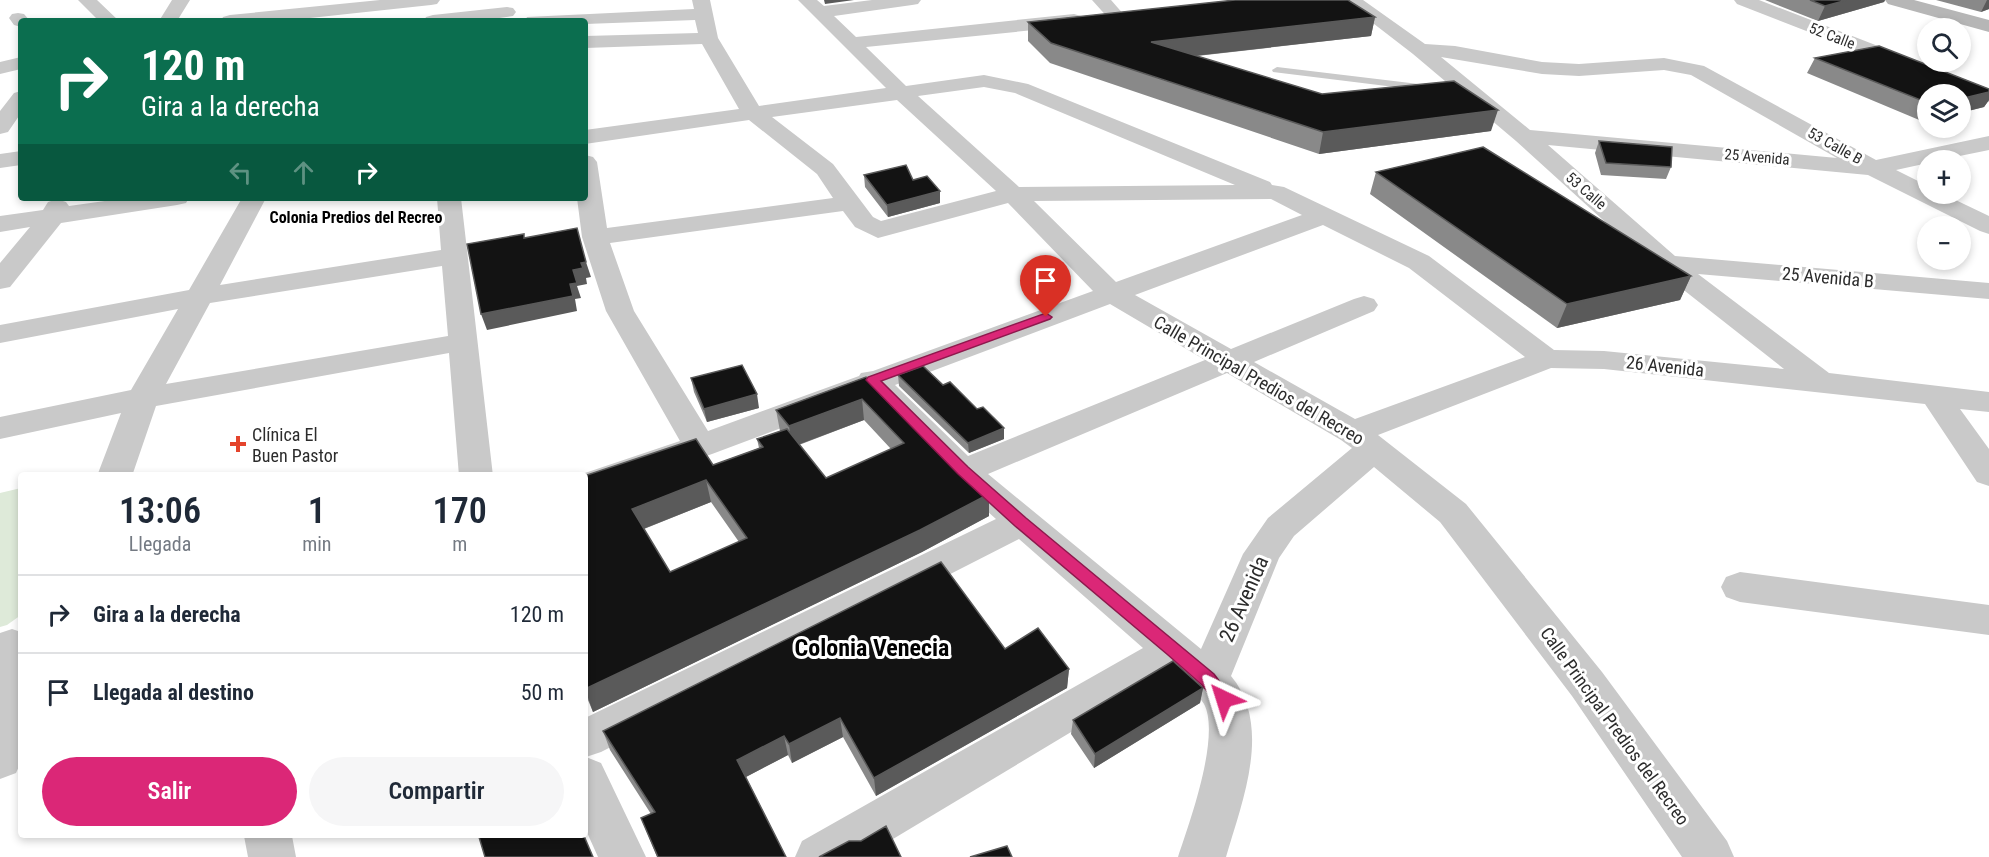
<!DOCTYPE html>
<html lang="es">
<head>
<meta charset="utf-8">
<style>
  :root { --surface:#fff; --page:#f6f6f7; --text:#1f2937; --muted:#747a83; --line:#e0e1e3; --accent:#db2777 }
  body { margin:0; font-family:"Roboto Condensed",sans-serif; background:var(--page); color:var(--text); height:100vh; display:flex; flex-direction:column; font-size:22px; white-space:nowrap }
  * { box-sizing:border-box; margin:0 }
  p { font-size:20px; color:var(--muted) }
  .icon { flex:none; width:33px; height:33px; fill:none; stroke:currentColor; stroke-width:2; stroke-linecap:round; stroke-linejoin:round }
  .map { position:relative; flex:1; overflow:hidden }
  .drawer { position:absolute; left:18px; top:472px; width:570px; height:366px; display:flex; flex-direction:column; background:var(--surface); border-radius:6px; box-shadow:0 3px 9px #0003 }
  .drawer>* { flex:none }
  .banner { position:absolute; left:18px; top:18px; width:570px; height:183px; border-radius:6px; box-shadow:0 3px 9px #0003; background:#0b6e4f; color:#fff; overflow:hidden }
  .controls { position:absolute; left:1917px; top:18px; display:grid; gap:12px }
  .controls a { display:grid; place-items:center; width:54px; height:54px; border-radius:50%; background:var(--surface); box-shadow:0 3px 9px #0003; font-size:30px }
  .pin { position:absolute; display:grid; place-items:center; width:51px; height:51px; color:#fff; margin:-62px -26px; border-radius:50% 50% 50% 0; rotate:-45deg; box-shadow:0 0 6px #0007 }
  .pin .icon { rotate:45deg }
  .me { position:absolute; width:66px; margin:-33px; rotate:319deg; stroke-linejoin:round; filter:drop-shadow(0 0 4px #0008) }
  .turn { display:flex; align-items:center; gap:21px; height:126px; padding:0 24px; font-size:27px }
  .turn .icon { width:78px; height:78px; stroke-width:2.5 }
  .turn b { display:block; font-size:42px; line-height:51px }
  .lanes { display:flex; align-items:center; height:57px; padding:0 24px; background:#0003; justify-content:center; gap:30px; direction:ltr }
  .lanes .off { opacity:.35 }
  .eta { display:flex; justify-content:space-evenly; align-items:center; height:102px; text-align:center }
  .eta b { font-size:36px; font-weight:600; line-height:42px }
  .action { display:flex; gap:12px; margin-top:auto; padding:12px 24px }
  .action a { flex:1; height:69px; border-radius:36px; background:var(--accent); color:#fff; font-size:24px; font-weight:600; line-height:69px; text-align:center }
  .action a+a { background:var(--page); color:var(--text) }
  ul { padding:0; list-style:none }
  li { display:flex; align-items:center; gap:18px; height:78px; padding:0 24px; border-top:2px solid var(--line) }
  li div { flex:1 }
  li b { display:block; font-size:22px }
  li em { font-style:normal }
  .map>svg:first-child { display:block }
  .green { fill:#deead9 }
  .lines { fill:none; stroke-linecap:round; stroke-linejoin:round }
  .service { fill:#c9c9c9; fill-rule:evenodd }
  .minor { fill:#c9c9c9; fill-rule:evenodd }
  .secondary { fill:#b6b6b6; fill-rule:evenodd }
  .wall { fill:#898989; fill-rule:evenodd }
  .shaded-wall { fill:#5a5a5a }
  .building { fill:#131313; stroke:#5a5a5a; stroke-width:1.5; fill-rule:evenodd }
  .route { fill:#db2777; stroke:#8e194d; stroke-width:1.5 }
  .poi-dot { fill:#e4442c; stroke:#fff; stroke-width:2 }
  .labels { text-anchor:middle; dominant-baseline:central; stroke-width:6; stroke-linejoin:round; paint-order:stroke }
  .far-street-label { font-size:15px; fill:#2c2c2c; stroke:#fff }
  .far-neighbourhood-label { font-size:16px; font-weight:bold; fill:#000; stroke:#fff }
  .street-label { font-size:18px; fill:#2c2c2c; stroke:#fff }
  .poi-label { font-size:18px; fill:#2c2c2c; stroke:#fff; text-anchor:start }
  .near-street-label { font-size:21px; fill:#2c2c2c; stroke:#fff }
  .near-neighbourhood-label { font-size:24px; font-weight:bold; fill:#000; stroke:#fff }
</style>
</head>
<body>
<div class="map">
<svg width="1989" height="857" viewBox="0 0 1989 857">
  <rect width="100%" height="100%" fill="#fff"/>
  <path class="green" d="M21,488V615L7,625L0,627V493Z"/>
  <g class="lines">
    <path class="service" d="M1277,67L1427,85L1432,88L1427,91L1273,72L1272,70Z"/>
    <path class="minor" d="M78,0H97L119,21H99Z
      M172,0H190L177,21H159Z
      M380,0H440L437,4L431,5L282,21H221L223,17L230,15Z
      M692,0H710L718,38L759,106L886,88L798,0H817L824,6L872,0H921L918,4L912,5L834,16L856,37L1074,14L1081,16L1083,20L1081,24L1074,26L866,47L906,86L984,75L1028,84L1270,182L1272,185L1284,187L1429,256L1554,350L1604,351L1784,369L1657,269L1516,141L1413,54L1343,0H1363L1425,44L1455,46L1542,62L1579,64L1664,58L1704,66L1876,160L1989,136V150L1940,160H1928V163L1896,170L1928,186V194H1943L1989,216V234L1980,231L1868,175L1548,145L1675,256L1989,283V299L1698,274L1829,373L1989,392V412L1960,409L1989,449V486L1977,482L1925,404L1604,369L1551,368L1378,435L1466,504L1602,672L1727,841L1734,857H1682L1572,696L1440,522L1374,467L1294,536L1279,558L1231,676C1273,726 1242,802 1226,857H1178C1189,824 1221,736 1204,704C1197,692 1181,682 1171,672L863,857H795L802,841L1143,648L1019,539L601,752L586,757L601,763L646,857H598L585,828V718L996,519L951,479L869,395L712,454L585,497V476H576L680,441L606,311L582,237L577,198H585V155L593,157L597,162L607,228L833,198L817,174L749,120L585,144V130L739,109L702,44L585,48V36L698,33L695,20L585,24V21H525L527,17L694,9ZM1441,57L1542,74L1579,76L1664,70L1691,75L1837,158L1530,130ZM984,87L1015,93L1235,185L1019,187L918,96ZM897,100L996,191L881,221L873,217L833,164L772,117ZM1271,199L1302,215L1116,282L1034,201ZM1008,203L1093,291L873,371L861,373L859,376L708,431L634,311L610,243L843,211L855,227L878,238ZM1323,225L1409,268L1525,357L1355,419L1254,362L1374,311L1378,305L1374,299L1364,296L1354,299L1231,349L1135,295ZM1110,304L1205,360L968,456L895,385ZM1227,373L1341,440L1352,448L1268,518L1243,554L1201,649L988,474Z
      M1092,0H1111L1125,16L1122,20H1110Z
      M1734,0H1759L1989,89V102L1737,4Z
      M507,7L513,8L516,12L513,16L478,21H424L426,17L433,15Z
      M18,13L24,14L30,21H21V27L14,25L9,18L12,14Z
      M21,57V69L0,74V62Z
      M21,91V113L8,132L0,134V111L14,93Z
      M21,151V165L0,168V154Z
      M126,198H189L186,203L177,205L61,223L10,287L0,289V263L30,227L0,232V216L43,210L48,202L57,199L66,202L69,206Z
      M242,198H266L220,285L441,250L437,198H461L493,476H459L449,353L156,406L132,476H97L121,413L0,439V417L131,390L178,309L0,343V325L189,290ZM442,266L448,336L166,384L210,303Z
      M1740,572L1989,605V635L1740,602L1726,597L1721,587L1726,577Z
      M12,629L21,632V762L16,773L0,779V633Z
      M244,836H292L296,857H248Z"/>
    <path class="secondary" d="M1885,0H1914L1989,20V32L1888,4Z"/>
  </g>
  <path class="wall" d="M1765,0H1885L1884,2L1818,21Z
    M1936,0H1989V9L1981,12Z
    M1375,17L1371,36L1197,56L1322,94L1491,131L1319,154L1050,63L1028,41V22Z
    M1879,46L1989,89V100L1984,107L1960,113V94H1928V121L1924,122L1807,73L1815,58Z
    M1599,141L1671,167L1666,179L1601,175L1595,153Z
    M1376,172L1691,276L1680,300L1557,328L1370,194Z
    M864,175L913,180L940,203L888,217L865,187Z
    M898,375L943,385L1004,439L969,453L899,386Z
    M866,377L949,459L989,494V516L922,552L593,712L585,693V476L713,465L759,448L757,439L780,431L776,410ZM864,420L891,449L826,478L799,445ZM711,502L739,542L670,572L644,529Z
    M691,378L759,408L707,422L694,392Z
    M1005,649L1069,669L1067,688L876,796L843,737L792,763L788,755L746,777L786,857H657L641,818L651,814L610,750L603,731Z
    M1203,688L1200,703L1094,768L1071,734L1073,720Z"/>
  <path class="shaded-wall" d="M824,0H854L825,4Z
    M1847,0H1885L1884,2L1818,21L1825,6Z
    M1987,0H1989V9L1981,12Z
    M1375,17L1371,36L1149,61L1151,42Z
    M1989,92V100L1984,107L1960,113V99Z
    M1498,110L1491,131L1319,154L1323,132Z
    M940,191V203L888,217L887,205Z
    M586,262L591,277L586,278L587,284L577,286L581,298L575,299L577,311L487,330L481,314L573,270L581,263Z
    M1691,276L1680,300L1557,328L1567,304Z
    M757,394L759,408L707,422L704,409Z
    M862,399L864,420L792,447L789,426Z
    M1004,428V439L969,453L968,443Z
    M706,480L711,502L638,531L632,509Z
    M989,494V516L922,552L593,712L585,689Z
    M1069,669L1067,688L876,796L874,778Z
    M1203,688L1200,703L1094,768L1095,754Z
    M840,718L843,737L792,763L789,744Z
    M784,736L788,755L742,779L737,760Z"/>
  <path class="building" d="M1235,0H1348L1375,17L1151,42L1322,94L1454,81L1498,110L1323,132L1051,43L1028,22Z
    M1810,0H1847L1825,6Z
    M1879,46L1989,89V92L1960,99V94H1928V103L1815,58Z
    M1599,141L1672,147L1671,167L1606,163Z
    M1483,147L1691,276L1567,304L1376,172Z
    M906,165L913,180L927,176L940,191L887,205L864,175Z
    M577,228L586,262L581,263L583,268L573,270L577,283L570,284L573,296L481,314L467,244L524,234V238Z
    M742,365L757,394L704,409L691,378Z
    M923,366L943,385L950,382L977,409L983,407L1004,428L968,443L898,375Z
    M866,377L949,459L989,494L920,530L585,689L584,476L696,439L713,465L763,447L757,439L787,429L826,478L904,443L862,399L789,426L776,410ZM706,480L747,538L670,572L632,509Z
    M941,562L1005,649L1038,628L1069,669L874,778L840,718L789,744L784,736L737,760L786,857H658L641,818L655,812L603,731Z
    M1173,661L1203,688L1095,754L1073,720Z
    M886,826L901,857H819L849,841H861Z
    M482,836H584L593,857H485L479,837Z
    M1007,846L1012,857H970Z"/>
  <path class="route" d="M1046,313L1052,317L1050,319L881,381L968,467L1026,518L1214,674L1233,699L1230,704L1224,706L1218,704L1202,685L1168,655L1015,526L958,474L866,380L868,377Z"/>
  <path class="poi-dot" d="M235 435h6v6h6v6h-6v6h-6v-6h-6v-6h6z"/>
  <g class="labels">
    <g class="far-street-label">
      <text transform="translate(1832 36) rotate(21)">52 Calle</text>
      <text transform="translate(1835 146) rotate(29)">53 Calle B</text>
      <text transform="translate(1757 157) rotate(5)">25 Avenida</text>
      <text transform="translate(1586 191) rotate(41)">53 Calle</text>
    </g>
    <g class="far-neighbourhood-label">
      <text x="356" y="217">Colonia Predios del Recreo</text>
    </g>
    <g class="street-label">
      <text transform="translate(1828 277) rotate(5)">25 Avenida B</text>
      <text transform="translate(1665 366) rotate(6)">26 Avenida</text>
      <text transform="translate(1259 380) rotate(30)">Calle Principal Predios del Recreo</text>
      <text transform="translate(1615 726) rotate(54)">Calle Principal Predios del Recreo</text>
    </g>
    <g class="poi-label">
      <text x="252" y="434">Clínica El<tspan x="252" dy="21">Buen Pastor</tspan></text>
    </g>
    <g class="near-street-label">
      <text transform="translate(1244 599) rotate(-66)">26 Avenida</text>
    </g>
    <g class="near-neighbourhood-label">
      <text x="872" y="648">Colonia Venecia</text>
    </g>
  </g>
</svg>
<div class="controls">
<a><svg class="icon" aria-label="search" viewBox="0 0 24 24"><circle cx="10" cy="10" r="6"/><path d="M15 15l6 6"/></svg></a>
<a><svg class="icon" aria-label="layers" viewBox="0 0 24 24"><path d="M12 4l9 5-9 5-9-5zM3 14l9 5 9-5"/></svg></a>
<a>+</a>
<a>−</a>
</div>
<div class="pin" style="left:1046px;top:317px;background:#d93025"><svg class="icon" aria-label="arrive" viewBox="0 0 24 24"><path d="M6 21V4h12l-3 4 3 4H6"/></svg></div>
<svg class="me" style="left:1224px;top:699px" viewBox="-20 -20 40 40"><path d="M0-17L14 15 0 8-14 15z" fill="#db2777" stroke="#fff" stroke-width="4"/></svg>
<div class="banner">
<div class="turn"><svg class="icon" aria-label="right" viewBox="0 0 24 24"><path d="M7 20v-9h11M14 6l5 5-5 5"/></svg><div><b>120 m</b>Gira a la derecha</div></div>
<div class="lanes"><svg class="icon off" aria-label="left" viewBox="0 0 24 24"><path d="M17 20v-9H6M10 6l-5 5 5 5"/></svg><svg class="icon off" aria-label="ahead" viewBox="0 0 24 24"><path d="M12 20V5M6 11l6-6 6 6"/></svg><svg class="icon" aria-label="right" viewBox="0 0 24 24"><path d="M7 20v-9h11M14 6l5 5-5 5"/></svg></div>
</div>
<section class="drawer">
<div class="eta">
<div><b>13:06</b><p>Llegada</p></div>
<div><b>1</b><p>min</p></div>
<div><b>170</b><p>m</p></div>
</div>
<ul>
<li><svg class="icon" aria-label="right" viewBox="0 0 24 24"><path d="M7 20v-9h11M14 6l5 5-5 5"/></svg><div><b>Gira a la derecha</b></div><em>120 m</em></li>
<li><svg class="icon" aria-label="arrive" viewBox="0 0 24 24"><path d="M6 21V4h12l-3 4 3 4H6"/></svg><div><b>Llegada al destino</b></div><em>50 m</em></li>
</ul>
<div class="action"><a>Salir</a><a>Compartir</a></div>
</section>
</div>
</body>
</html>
